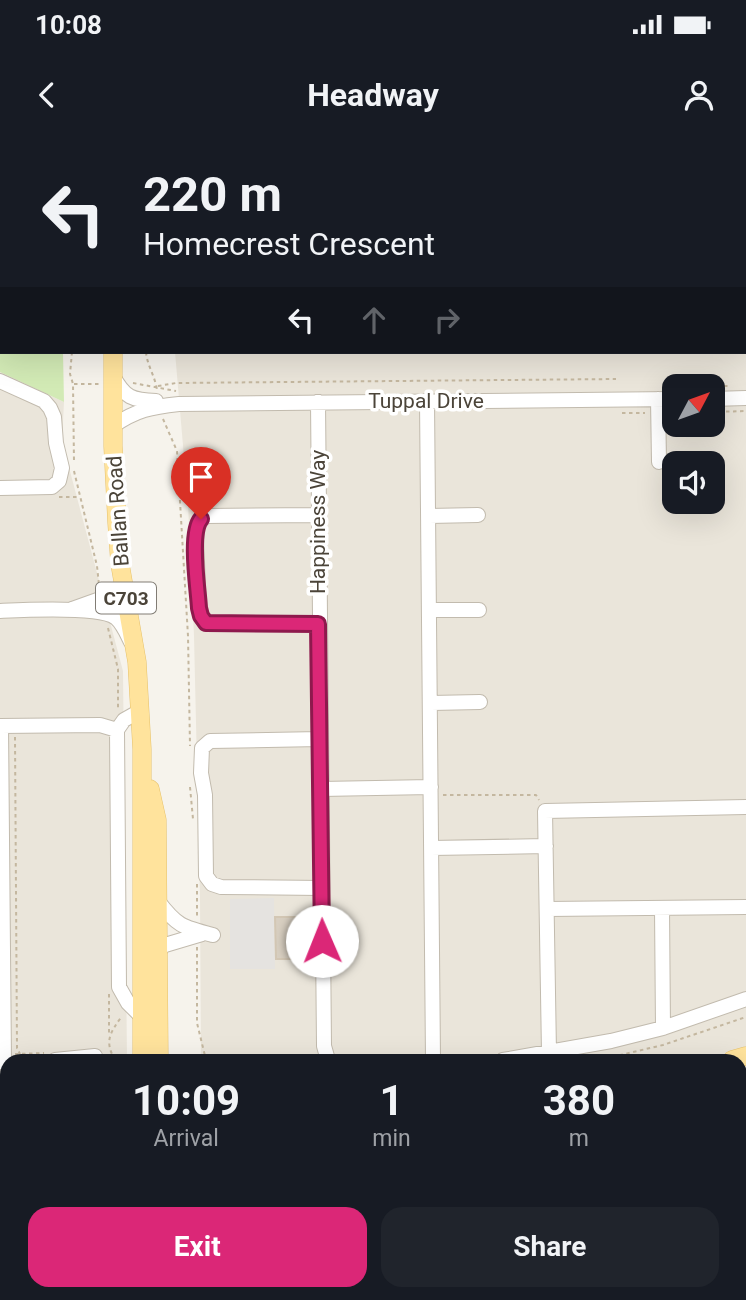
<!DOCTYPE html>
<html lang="en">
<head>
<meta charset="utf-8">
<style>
  :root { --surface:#171b24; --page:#20242c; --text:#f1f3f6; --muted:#9ea1a6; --accent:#db2777 }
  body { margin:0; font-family:Roboto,sans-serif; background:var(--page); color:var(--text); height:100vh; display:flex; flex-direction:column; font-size:26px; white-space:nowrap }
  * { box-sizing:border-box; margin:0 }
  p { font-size:23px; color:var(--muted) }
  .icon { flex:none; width:38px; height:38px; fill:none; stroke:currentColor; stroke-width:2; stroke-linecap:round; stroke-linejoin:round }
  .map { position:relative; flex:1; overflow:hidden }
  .panel { position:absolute; left:0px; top:914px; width:747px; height:247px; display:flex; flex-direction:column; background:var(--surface); border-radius:21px 21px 0 0; box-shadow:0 7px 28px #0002 }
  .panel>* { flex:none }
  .top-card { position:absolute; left:0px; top:0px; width:747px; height:214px; box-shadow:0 7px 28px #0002; background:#171b24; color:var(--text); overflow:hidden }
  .needle { width:46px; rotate:49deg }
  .fabs { position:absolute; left:662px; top:234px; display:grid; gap:14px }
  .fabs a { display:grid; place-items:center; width:63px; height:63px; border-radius:14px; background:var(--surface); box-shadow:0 7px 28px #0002; font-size:35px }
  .pin { position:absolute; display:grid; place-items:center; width:60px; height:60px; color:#fff; margin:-72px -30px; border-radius:50% 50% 50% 0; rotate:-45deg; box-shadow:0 0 7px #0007 }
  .pin .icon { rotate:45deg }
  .me { position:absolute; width:77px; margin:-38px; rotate:359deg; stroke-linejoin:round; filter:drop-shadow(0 0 5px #0008) }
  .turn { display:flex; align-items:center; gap:24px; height:147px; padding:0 28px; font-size:32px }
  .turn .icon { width:91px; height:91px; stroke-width:2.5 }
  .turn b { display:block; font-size:49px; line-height:60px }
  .lanes { display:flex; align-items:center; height:66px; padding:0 28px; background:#0003; justify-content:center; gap:35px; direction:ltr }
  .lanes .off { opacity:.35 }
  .eta { display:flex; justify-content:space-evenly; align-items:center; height:119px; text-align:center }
  .eta b { font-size:42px; font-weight:700; line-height:49px }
  .action { display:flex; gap:14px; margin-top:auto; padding:14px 28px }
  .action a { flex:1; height:80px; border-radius:21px; background:var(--accent); color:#fff; font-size:28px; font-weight:700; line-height:80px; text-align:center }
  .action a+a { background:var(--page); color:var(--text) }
  .status { display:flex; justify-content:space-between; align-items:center; height:49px; padding:0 35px; background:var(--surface); direction:ltr }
  .status svg { height:19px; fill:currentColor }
  header { display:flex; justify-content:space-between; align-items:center; height:91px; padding:0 28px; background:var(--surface); font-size:32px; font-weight:700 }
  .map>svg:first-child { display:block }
  .residential { fill:#eae5da; fill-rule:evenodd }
  .green { fill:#d2eab5 }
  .parking { fill:#e5e3e0 }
  .building { fill:#d8cfc1; stroke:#d3c7b4; stroke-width:2 }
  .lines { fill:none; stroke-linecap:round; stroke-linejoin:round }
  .minor-casing { stroke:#c2bbae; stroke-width:16 }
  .major-casing { stroke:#e6c16a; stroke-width:19 }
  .path { stroke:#c4b79f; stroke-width:2; stroke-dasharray:3.5 3.5; stroke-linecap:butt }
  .minor { stroke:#fff; stroke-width:14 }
  .major { stroke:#ffe39c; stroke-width:18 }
  .route-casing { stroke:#8e194d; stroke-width:18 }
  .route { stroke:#db2777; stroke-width:12 }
  .labels { text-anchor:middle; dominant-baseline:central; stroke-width:7; stroke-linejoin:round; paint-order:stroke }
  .shield { fill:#fff; stroke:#817c74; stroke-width:2 }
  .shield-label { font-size:19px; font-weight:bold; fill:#4b4439 }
  .street-label { font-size:21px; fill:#4b4439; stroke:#fff }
</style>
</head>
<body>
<div class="status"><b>10:08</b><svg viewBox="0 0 49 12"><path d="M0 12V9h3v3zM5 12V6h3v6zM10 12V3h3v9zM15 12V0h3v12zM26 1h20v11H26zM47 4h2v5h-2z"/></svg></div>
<header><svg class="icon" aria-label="back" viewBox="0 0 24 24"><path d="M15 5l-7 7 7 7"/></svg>Headway<svg class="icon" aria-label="person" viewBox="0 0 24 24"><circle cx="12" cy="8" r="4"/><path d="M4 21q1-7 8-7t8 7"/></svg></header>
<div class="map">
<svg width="746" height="1160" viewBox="0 0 746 1160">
  <rect width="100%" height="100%" fill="#f6f3ec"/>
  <path class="residential" d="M155,0H746V1160H199V1153H740V920H201L200,757L194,496L188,364L175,212H746V2ZM674,247H712V285H674ZM674,324H712V362H674Z
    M0,232L64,262L62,301L123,531L127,920H7V1153H129V1160H0Z"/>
  <path class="green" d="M0,0H62L2,2V212H63L64,262L0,232Z"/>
  <path class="parking" d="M274,758L275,829H230V759Z"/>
  <path class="building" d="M275,777H305L306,819H276Z"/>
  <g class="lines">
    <defs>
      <path id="minor" d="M113,236C125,258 132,260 156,261
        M0,241L44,261L50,268L54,277L56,303L62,328L59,341L52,347L0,348
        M658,259L659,322
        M712,259L746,258
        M427,261L433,920
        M318,262L324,906L328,920
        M113,286C136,270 151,267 179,264L674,259
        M429,376L478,375
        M72,469L125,450
        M430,470H479
        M0,471C23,470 100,466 116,478C123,484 127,494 131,502
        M318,484L207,483L201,476L199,468L196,399L197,384L206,376L318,375
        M431,563L480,562
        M140,571L124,580L117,590L119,847L128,863L143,878
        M0,586L100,585L117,590
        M1,586L4,923
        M320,599L210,601L202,608L201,633L205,655L206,736L212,744L221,747L322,748
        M321,649L431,647
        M431,708L546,706
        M158,761C177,786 182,787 213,795
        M662,768L663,888
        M547,769L746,767
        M158,811L165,805L202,794
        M549,913L545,671L746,667
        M55,920L95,916
        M503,920L611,901L663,888L746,859
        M740,947L746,945
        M0,1005H7
        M0,1120H7
        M208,1153V1160
        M305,1153V1160
        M404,1153V1160
        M124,1160V1153
        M704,1160L746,1154"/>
      <path id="major" d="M108,0V2
        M113,212V306L117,383L120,424L137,522L142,609V920
        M150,649L157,680L159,920
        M732,920L746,916
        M0,968H7
        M0,985H7
        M158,1153V1160"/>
    </defs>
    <use href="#minor" class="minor-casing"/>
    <use href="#major" class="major-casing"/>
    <path class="path" d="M74,2V0
      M72,212L70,234L73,244L74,322
      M146,212C147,225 155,236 157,250
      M133,243L176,251
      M74,244H100
      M158,246L176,243L616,239
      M675,246H729
      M712,272L746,271
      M622,273H645
      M163,279L177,311L188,496L190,606
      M74,331L97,426L99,445
      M59,357H78
      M108,488L118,529V569
      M15,597L17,908L20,914
      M190,647L193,679
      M443,655H536L539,660
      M197,744V777
      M197,807V883L206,920
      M109,854V894
      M15,914L44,913
      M115,920C104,901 110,893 122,876
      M599,920L663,905L746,877"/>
    <use href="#minor" class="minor"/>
    <use href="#major" class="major"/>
  </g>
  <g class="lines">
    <defs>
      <path id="route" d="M201,379C189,393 198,449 199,468L201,476L206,483L318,484L322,801"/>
    </defs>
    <use href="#route" class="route-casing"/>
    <use href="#route" class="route"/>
  </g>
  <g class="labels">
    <rect class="shield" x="96" y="442.5" width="60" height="31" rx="5"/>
    <g class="shield-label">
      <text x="126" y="458">C703</text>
    </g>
    <g class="street-label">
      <text x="426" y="261">Tuppal Drive</text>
      <text transform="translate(118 371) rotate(-94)">Ballan Road</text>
      <text transform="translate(318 382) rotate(-90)">Happiness Way</text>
    </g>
  </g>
</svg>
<div class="fabs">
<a><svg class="needle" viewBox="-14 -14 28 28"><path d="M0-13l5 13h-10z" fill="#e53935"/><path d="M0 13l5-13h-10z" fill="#9ea1a6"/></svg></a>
<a><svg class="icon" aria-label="sound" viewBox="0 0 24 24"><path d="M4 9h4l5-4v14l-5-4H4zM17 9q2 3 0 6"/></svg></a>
</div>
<div class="pin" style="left:201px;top:379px;background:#d93025"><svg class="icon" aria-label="arrive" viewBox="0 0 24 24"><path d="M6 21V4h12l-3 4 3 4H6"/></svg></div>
<svg class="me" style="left:322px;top:801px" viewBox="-20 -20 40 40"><circle r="19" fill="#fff"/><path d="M0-13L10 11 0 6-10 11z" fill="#db2777"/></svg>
<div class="top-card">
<div class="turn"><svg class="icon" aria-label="left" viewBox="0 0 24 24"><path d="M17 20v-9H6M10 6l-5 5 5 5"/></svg><div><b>220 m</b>Homecrest Crescent</div></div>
<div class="lanes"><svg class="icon" aria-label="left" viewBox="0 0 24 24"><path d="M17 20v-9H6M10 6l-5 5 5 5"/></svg><svg class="icon off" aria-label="ahead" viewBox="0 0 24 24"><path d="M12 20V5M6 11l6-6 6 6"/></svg><svg class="icon off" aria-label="right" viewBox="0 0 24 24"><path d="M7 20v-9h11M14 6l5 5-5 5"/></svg></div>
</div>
<section class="panel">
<div class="eta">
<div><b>10:09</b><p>Arrival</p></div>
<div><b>1</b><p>min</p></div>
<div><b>380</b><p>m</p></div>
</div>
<div class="action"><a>Exit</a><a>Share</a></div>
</section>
</div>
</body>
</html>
